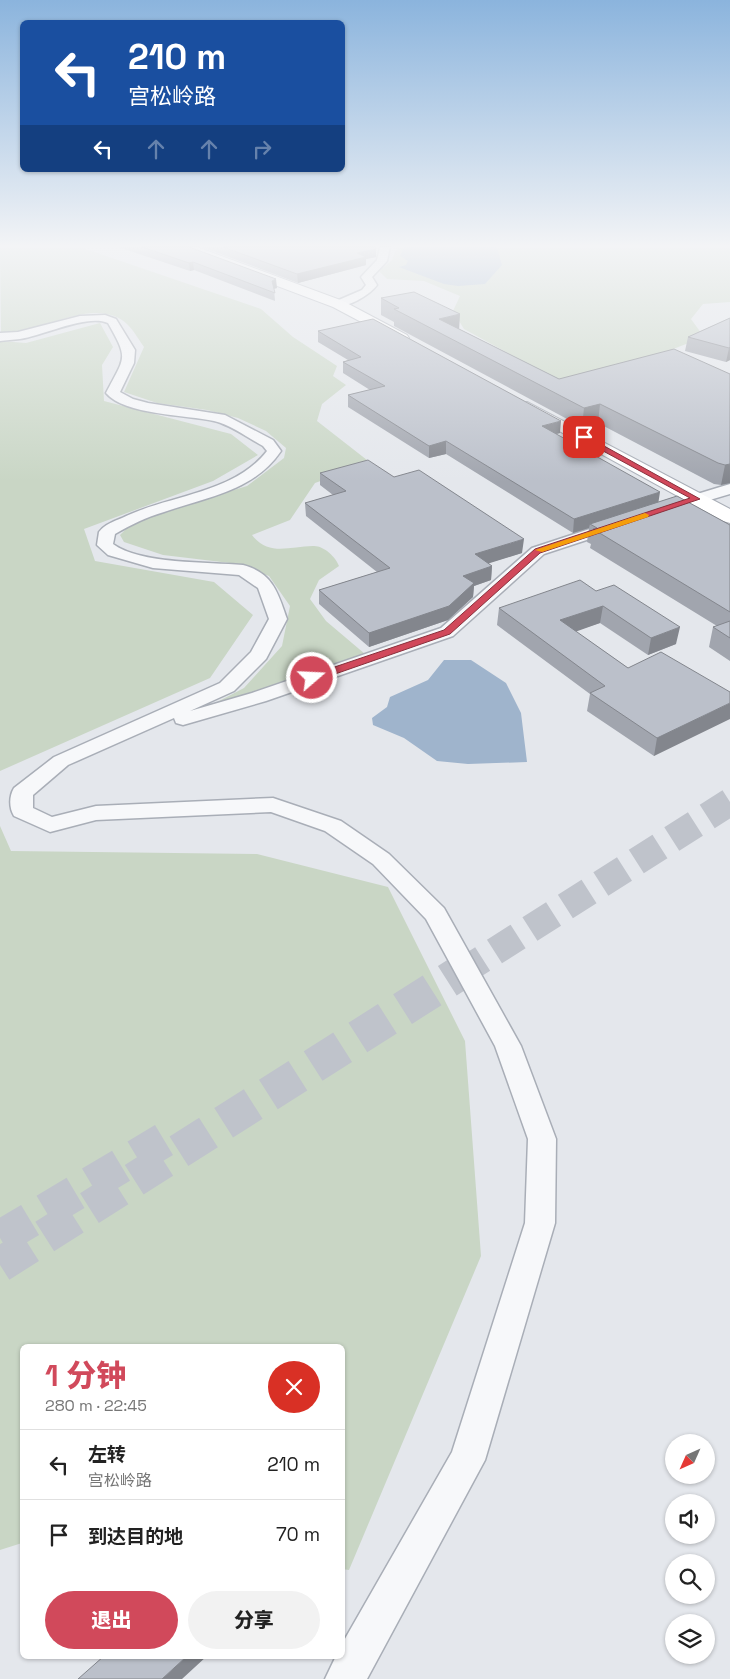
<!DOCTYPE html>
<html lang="zh">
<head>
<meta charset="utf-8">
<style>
  :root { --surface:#fff; --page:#f2f2f2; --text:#222; --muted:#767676; --line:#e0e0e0; --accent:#d1495b }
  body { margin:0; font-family:"Space Grotesk","Noto Sans SC",sans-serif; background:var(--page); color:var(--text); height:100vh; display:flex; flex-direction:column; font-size:19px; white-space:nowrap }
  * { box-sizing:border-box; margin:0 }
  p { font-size:16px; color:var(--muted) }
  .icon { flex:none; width:28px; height:28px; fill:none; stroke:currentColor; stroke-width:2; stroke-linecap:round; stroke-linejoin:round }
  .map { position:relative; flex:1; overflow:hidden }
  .panel { position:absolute; left:20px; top:1344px; width:325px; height:315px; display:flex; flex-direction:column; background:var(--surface); border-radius:8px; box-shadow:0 1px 4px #0004 }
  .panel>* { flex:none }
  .banner { position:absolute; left:20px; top:20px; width:325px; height:152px; border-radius:8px; box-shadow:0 1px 4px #0004; background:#1a4fa0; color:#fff; overflow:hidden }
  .needle { width:32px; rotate:225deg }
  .tools { position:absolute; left:665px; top:1434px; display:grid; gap:10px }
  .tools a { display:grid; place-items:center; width:50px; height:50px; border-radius:50%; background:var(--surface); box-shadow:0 1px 4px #0004; font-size:25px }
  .pin { position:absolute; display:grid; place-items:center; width:42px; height:42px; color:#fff; margin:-21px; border-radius:10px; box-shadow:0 2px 8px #0006 }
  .me { position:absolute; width:55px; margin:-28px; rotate:71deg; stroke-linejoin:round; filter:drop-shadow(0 0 4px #0008) }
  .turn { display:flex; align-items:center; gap:18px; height:105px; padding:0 25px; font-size:22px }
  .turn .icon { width:65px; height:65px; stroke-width:2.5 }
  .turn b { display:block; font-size:35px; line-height:42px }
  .lanes { display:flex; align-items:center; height:48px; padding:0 25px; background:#0003; justify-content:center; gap:25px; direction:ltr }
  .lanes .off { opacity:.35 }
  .round { display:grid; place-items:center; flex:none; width:52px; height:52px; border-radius:26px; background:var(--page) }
  .headline { display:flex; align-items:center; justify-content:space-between; height:85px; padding:0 25px }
  h1 { font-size:30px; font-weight:800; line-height:38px; color:var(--accent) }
  .action { display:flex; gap:10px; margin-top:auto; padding:10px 25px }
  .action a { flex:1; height:58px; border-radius:30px; background:var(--accent); color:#fff; font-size:20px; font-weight:800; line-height:58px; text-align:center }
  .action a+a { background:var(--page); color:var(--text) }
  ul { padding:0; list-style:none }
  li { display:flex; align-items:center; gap:15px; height:70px; padding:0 25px; border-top:1px solid var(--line) }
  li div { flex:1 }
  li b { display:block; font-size:19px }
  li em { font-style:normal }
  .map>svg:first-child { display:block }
  .green { fill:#c9d6c5 }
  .water { fill:#9fb4cc }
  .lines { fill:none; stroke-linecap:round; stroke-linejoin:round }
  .secondary-tunnel-far1 { stroke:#bfc3cb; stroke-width:28; stroke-dasharray:28 14; stroke-linecap:butt }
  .secondary-tunnel { stroke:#bfc3cb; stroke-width:35; stroke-dasharray:35 18; stroke-linecap:butt }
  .street-casing { stroke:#a9aeb7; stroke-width:3 }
  .secondary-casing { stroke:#a9aeb7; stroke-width:2 }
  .street { fill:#f7f8fa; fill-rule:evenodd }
  .secondary { fill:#fff; fill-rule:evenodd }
  .wall { fill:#a1a5ae }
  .shaded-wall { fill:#83868d }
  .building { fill:#bbc0ca; stroke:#83868d }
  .route { fill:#d1495b; stroke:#882f3b }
  .slow { fill:#f59e0b }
</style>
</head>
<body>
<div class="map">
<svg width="730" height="1679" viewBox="0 0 730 1679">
  <rect width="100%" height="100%" fill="#e4e7ec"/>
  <path class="green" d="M0,247H80L261,309L293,337L337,366L333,376L346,385L322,404L317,421L367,460L363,466L315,483L290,520L252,535C269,557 290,546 313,546C323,545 336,557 339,566L319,580L310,599L326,621L365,654L200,711L244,688L282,646L290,606L269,576L230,563L163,555L124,542L120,535L135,520L247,486L284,458L286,448L266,431L238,418L207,410L157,403L124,392L144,347C139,340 134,331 128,325C95,293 39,336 1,333Z
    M397,247H730V302L703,304L691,319L704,337L622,369L562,383L464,329L453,311L460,296L424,281L387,279L379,271L392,260Z
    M100,323L113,347L102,365L104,401L231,434L258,455L213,481L84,529L95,561L214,582L253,615L210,678L0,771V341L26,343Z
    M0,826L11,851L257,854L388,887L465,1041L481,1256L349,1570L342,1569V1346H22V1543L0,1550Z"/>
  <path class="water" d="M404,247H497L502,265L485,284L458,286L444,284L399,267L406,265L408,261L400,256Z
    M444,660H471L506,683L521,713L527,762L468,764L437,761L404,738L373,725L372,718L387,707L390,697L428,680Z"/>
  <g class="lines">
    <path class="secondary-tunnel-far1" d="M459,974L730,802"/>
    <path class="secondary-tunnel" d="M0,1238L164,1140
      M0,1265L461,972"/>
    <defs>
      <path id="street" d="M380,247H390L387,261L372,277L377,285C370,295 346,309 334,306L332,304L334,302L362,290L366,285L361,277L377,260Z
        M105,315L116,319L135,350L134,363L120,392L133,399L148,403L225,415L273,440L281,451C254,491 207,497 164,512C147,517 130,525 115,534L113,544C139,564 209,562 243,565C273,573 278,593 287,619L266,659L234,691L190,711L252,693L441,628L532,548L617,520L623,522L625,525L623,528L544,554L453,636L266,701L183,725L176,723L174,718L68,765L33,795V808L52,817L96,806L273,798L341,821L389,854L444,908L521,1046L556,1139L555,1223L485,1460L367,1679H325L336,1656H342V1644L452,1452L525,1223L528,1139L495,1046L426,919L373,864L325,831L271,812L96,820L50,832L14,816C9,808 9,796 14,788L54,757L220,683L251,652L269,619L258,588L239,575L153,568L108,555L97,545L99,532C104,525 114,521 122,518C168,495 234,494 267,451L263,446C248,438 231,425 214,421C187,415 124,415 106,393C125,356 129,360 108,323C86,314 43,336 20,339C13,340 6,340 0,341V333L18,332L80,316Z
        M730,484V494L676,510L671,508L668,505L671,502Z"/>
      <path id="secondary" d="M180,247H197L343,301L407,335L409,338L407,341H397L333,307L182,250Z
        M527,402L730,509V523L723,521L521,410L519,407L521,404Z"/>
    </defs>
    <use href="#street" class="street-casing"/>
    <use href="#secondary" class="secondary-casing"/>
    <use href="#street" class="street"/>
    <use href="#secondary" class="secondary"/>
  </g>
  <path class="wall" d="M118,247H189L277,288L274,289L275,301L194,270L190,271Z
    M202,247H376V257L366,259V265L298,283Z
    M381,298L459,329L559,379L730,374V483L721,485L714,484L598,423L582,427L394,326V322L381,315Z
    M730,318V360L726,362L685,351L688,337Z
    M318,331L560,433L556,434L659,502L730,525V661L709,647L713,627L717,626L590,548L591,544L587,542L589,528L573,533L446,454L429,458L348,407V395L370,390L343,373V362L348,360L318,342Z
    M320,473L394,477L522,553L488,563L492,566L491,580L474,586L473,597L448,620L369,647L319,604V590L377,572L306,516L305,503L333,495L320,485Z
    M596,591L676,644L648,655L600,623L575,631L628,668L730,692L654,756L587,711L590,694L497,625L499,608Z"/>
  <path class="shaded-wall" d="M376,247V257L366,259V265L298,283L297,274Z
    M193,262L194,270L190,271L189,263Z
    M276,279L277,288L272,289V281Z
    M460,314L459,331L439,319Z
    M730,347V360L726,362L729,348Z
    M600,404L598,423L582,427L584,408Z
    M561,421L560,433L541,438L542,426Z
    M446,441V454L429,458V446Z
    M730,464V483L721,485L725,465Z
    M660,492L658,505L590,524L589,528L573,533L574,519Z
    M524,539L522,553L474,568L475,554Z
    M492,566L491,580L474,586L473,597L448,620L369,647V633L463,576Z
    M603,606L600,623L558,638L560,620Z
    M680,627L676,644L648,655L651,638Z
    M730,703V719L654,756L657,738Z
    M187,1656H207L182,1679H162Z"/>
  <path class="building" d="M142,247H189L276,279L272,281L275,293L193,262L189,263Z
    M223,247H376V249L357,253L366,257L297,274Z
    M414,292L460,314L439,319L559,379L674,349L730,374V464L725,465L718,463L600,404L584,408L394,309L399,308L381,298Z
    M730,318V347L729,348L688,337Z
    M373,319L561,421L542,426L660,492L574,519L446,441L429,446L348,395L385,386L343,362L361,357L318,331Z
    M368,460L394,477L419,470L524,539L475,554L492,566L463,576L474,583L449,606L369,633L319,590L390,568L305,503L346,491L320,473Z
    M677,496L730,525V612L593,529L597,528L590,524Z
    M580,580L596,591L614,585L680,627L651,638L603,606L560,620L628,668L661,652L730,692V703L657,738L590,693L605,686L499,608Z
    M730,621V638L713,627Z
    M104,1656H187L162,1679H78Z"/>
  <linearGradient id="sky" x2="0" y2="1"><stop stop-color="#8bb4dd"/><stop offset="0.51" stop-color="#f3f4f6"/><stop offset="1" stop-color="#f3f4f6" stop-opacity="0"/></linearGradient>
  <rect width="730" height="482" fill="url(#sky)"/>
  <path class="route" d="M581,436H586L700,499L540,553L450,634L315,681H308V676L444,630L535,549L690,498L581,439Z"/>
  <path class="slow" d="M645,513L649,515L648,517L542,552L535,550Z"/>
</svg>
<div class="tools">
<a><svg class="needle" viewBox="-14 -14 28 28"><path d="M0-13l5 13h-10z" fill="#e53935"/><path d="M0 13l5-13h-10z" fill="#767676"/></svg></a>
<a><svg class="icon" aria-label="sound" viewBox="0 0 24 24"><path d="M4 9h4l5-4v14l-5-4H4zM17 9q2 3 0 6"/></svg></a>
<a><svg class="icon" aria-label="search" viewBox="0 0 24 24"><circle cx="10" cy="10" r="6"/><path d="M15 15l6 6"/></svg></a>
<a><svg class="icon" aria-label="layers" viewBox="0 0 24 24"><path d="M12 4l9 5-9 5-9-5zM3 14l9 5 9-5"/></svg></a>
</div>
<div class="pin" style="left:584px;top:437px;background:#d93025"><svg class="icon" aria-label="arrive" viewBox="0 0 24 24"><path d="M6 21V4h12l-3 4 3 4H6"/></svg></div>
<svg class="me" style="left:312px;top:678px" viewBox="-20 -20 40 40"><circle r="17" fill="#d1495b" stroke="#fff" stroke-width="3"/><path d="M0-11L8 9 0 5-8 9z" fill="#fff"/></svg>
<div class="banner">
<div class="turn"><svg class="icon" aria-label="left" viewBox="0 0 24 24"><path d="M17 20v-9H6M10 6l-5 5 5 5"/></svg><div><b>210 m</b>宫松岭路</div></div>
<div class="lanes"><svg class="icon" aria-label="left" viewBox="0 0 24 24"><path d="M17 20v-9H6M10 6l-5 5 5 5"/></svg><svg class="icon off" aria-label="ahead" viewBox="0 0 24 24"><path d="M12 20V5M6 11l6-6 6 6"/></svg><svg class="icon off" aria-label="ahead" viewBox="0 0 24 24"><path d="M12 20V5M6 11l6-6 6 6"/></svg><svg class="icon off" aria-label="right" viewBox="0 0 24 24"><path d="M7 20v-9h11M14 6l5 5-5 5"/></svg></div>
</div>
<section class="panel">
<div class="headline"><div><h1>1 分钟</h1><p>280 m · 22:45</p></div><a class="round" style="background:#d93025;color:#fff"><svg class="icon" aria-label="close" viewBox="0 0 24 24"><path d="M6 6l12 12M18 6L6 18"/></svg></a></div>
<ul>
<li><svg class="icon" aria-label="left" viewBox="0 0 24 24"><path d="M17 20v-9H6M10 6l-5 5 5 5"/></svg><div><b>左转</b><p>宫松岭路</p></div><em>210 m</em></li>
<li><svg class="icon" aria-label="arrive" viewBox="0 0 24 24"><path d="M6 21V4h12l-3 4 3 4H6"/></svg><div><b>到达目的地</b></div><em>70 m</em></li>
</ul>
<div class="action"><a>退出</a><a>分享</a></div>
</section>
</div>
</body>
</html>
